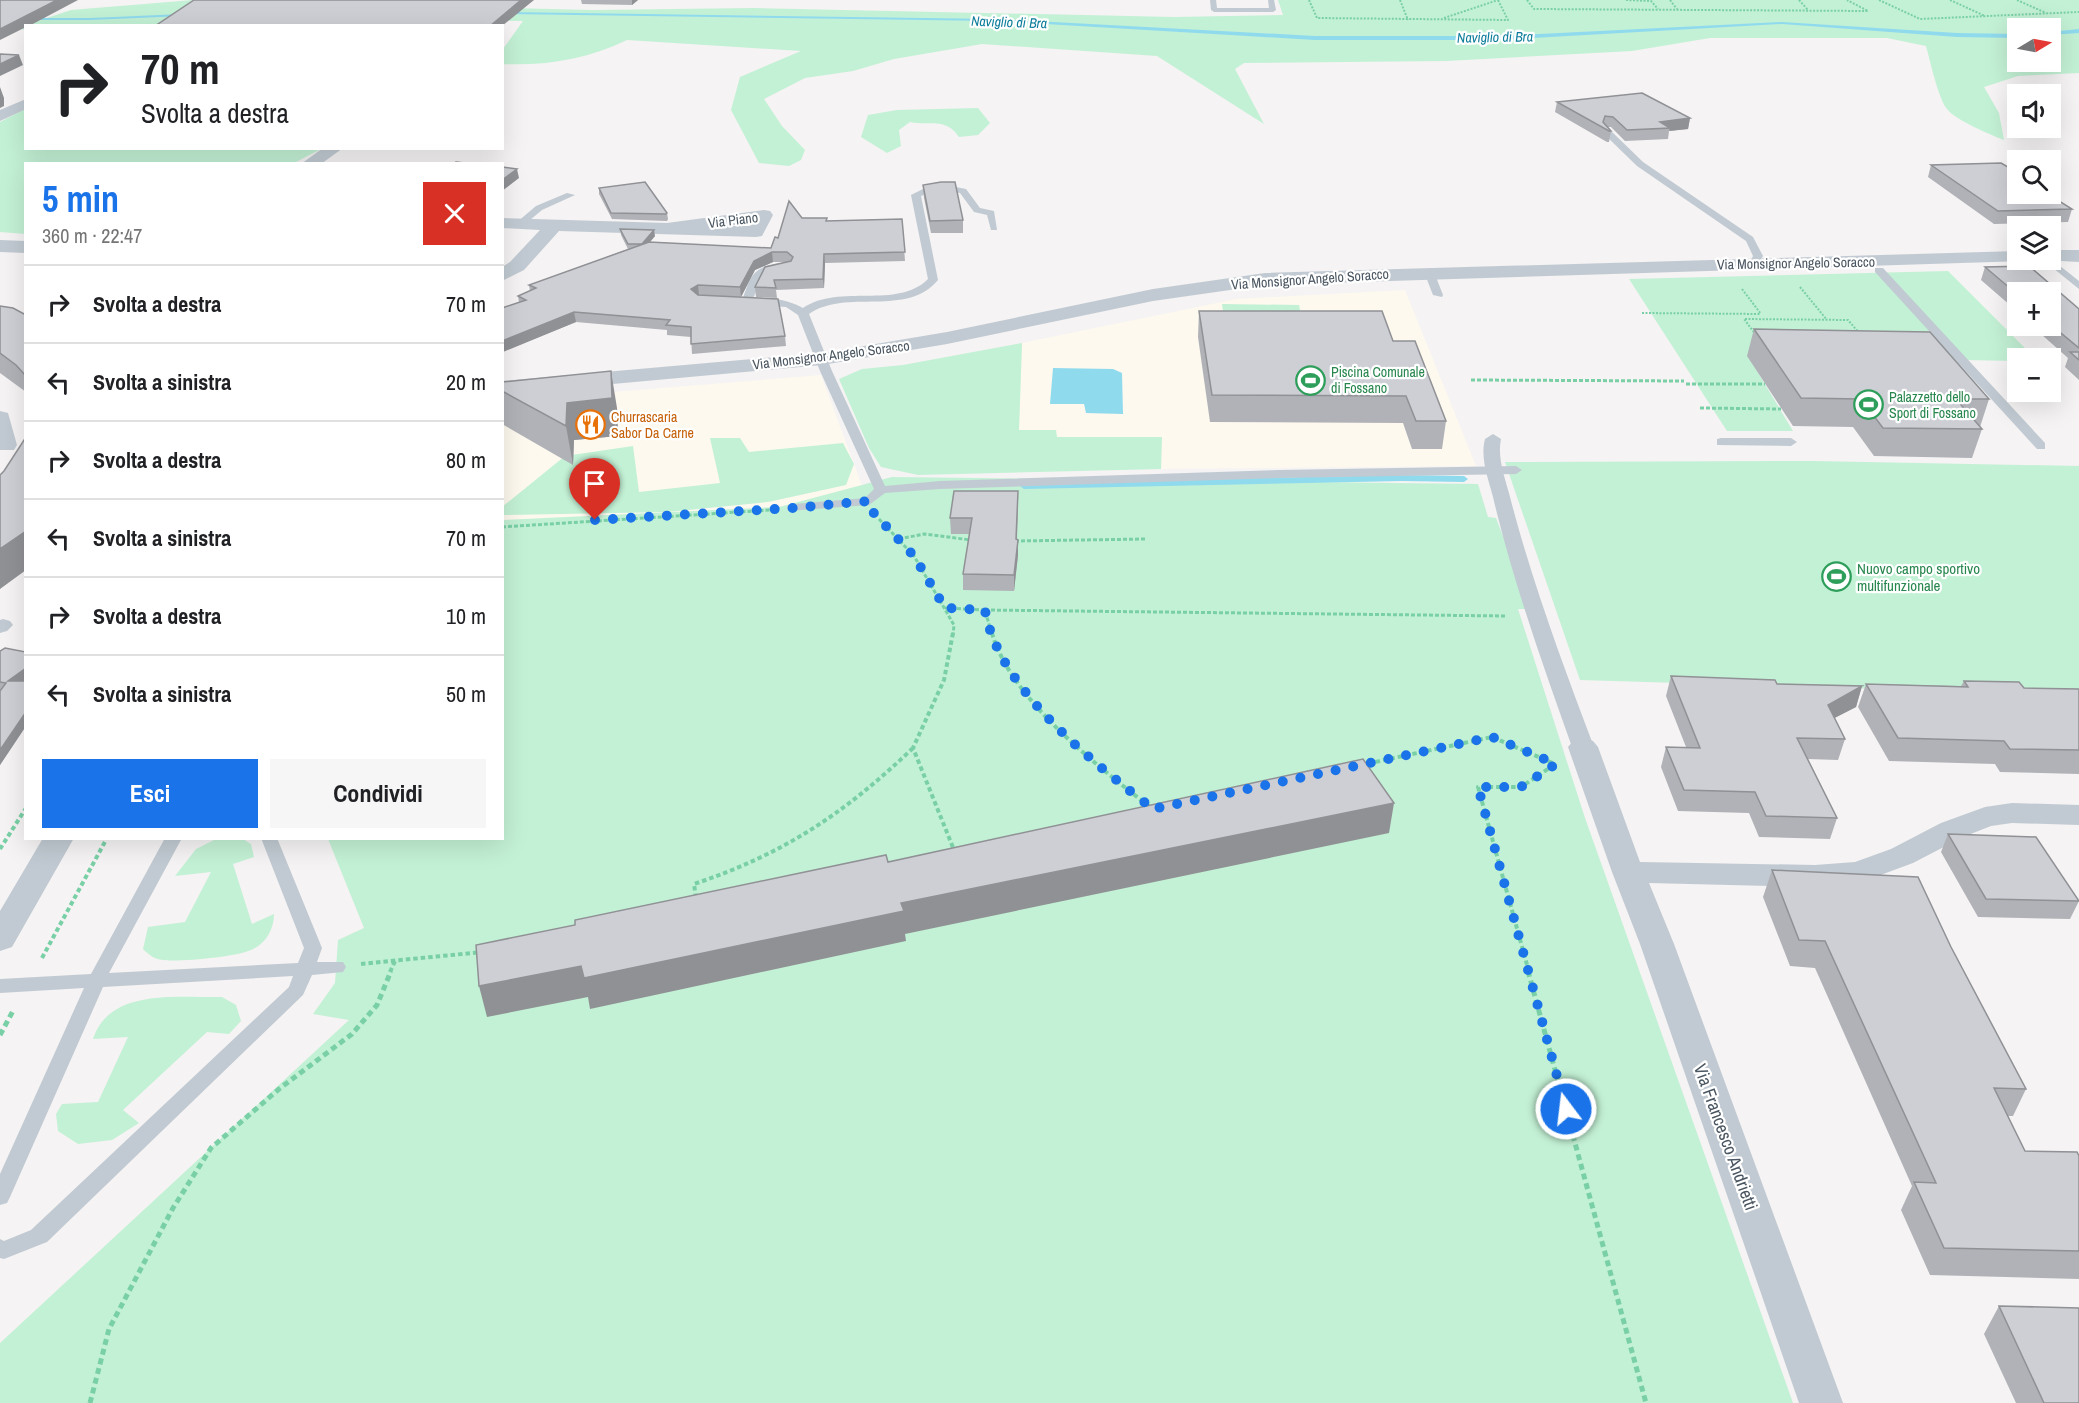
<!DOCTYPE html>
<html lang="it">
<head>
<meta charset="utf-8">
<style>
  :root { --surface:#fff; --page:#f6f6f6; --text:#202124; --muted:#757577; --line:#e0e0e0; --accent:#1a73e8 }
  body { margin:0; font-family:"Archivo Narrow",sans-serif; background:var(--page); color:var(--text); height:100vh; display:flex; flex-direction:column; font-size:22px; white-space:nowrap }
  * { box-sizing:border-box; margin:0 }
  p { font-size:20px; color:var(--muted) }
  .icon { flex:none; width:33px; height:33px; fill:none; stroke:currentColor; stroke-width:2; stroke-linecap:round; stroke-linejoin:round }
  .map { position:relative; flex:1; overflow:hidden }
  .details { position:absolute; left:24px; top:162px; width:480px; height:678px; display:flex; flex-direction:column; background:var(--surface); border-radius:0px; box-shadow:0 6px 24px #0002 }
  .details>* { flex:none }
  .banner { position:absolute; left:24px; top:24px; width:480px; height:126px; border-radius:0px; box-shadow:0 6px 24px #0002; background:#fff; color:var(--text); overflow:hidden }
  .needle { width:39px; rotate:80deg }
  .buttons { position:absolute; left:2007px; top:18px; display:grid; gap:12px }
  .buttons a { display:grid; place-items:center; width:54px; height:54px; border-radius:0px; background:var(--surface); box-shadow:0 6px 24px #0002; font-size:30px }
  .pin { position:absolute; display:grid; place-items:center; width:51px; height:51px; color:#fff; margin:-62px -26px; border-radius:50% 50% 50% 0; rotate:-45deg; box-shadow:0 0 6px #0007 }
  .pin .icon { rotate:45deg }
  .me { position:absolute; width:66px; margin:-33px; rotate:345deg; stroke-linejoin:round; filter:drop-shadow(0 0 4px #0008) }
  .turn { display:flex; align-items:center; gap:21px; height:126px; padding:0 18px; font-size:27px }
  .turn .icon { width:78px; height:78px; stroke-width:2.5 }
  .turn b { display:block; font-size:42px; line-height:51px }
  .round { display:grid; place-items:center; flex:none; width:63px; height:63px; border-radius:0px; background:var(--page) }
  .overview { display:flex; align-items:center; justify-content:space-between; height:102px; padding:0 18px }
  h1 { font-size:36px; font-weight:700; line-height:45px; color:var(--accent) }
  .cta { display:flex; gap:12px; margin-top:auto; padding:12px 18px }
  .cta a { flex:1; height:69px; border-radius:0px; background:var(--accent); color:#fff; font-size:24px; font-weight:700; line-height:69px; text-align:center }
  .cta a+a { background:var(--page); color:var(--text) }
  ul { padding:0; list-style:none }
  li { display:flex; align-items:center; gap:18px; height:78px; padding:0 18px; border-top:2px solid var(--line) }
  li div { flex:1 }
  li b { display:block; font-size:22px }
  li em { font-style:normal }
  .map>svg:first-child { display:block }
  .commercial { fill:#fdf9ef }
  .green { fill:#c3f1d5; fill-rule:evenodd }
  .water { fill:#90daee }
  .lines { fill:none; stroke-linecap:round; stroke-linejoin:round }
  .stream { fill:#90daee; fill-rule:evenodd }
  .path-far3 { stroke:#7ad0a6; stroke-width:2; stroke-dasharray:2 1.5; stroke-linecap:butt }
  .path-far2 { stroke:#7ad0a6; stroke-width:3; stroke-dasharray:4 2; stroke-linecap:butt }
  .path-far1 { stroke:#7ad0a6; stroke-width:4; stroke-dasharray:4.5 3; stroke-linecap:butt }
  .path { stroke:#7ad0a6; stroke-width:5; stroke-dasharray:6 4; stroke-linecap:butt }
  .service { fill:#c1cad2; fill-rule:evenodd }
  .pedestrian { fill:#c1cad2; fill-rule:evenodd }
  .minor { fill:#c1cad2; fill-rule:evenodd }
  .wall { fill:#b0b2b7 }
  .shaded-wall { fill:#909195 }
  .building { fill:#cdcfd5; stroke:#909195; stroke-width:1.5 }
  .route { stroke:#1a73e8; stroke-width:10; stroke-dasharray:0 18 }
  .labels { text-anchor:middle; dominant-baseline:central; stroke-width:4.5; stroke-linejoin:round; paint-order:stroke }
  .far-water-label { font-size:14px; font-style:italic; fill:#0c7c9b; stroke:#fff }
  .far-street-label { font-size:14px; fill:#4a5661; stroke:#fff }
  .far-leisure-label { font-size:14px; fill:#27864d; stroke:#fff; text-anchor:start }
  .far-food-label { font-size:14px; fill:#c56008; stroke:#fff; text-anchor:start }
  .leisure-label { font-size:15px; fill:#27864d; stroke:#fff; text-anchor:start }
  .near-street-label { font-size:18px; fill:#4a5661; stroke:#fff }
</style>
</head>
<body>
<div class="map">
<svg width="2079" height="1403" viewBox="0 0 2079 1403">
  <rect width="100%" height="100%" fill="#f5f3f3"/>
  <path class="commercial" d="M1405,290L1476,466L1161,469L1162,437H1056V430H1019L1022,343L1236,299Z
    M821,375L864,491L779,507L503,521L502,401Z"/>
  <path class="green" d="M193,0L593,10L753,8L1174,17L1283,15L1278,0H2079V73L2018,76L1984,87L1999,113L2004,140C1991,135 1955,120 1947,109C1938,98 1930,60 1926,46L1887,38H1710L1632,51L1446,61L1244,63L1235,69L1264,124L1157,56L982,44L894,59L853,71L805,78L764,99L782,126L805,150L801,160L789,166L759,163L731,110L740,77L801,51L627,40C587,59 547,66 503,64V49L523,21L366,18L177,25L26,26L25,30L17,28L71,10ZM2018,28H2050V62H2018Z
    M978,108L990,123L978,135L959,137C946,117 929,126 910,122L899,130L901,146L887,153L861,137L868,115L897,110Z
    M25,109L26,148L321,149L294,163L26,164L25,234L0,232V122Z
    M1948,271L2035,358H2018L2017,361L1748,356L1793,431H1727L1629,279Z
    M1222,304L1299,305L1303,325L1225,324Z
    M1022,343L1019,430H1056L1057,437H1162L1161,469L918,475L881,467L869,448L839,379L862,369L903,365Z
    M710,438H740L749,452L843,443L854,464L846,485L768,502L668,512L503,515L502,507L565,456L633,446L639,492L720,483Z
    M1813,461L2079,466V695L1580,680L1505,462Z
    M892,477L1478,484L1488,517L1496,518L1531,609H1518L1585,818L1793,1403H0V1343L349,1020L313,1014L335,983L338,940L364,928L328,839L502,838L503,520L779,507Z
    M218,838L243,839L251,844L254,857L233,864L252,924L274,914C274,929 266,944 251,950C235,957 180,962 163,960C154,959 149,955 143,949L148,927L185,922L211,872L175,876L196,849Z
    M222,997L236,1005L241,1021L229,1034L207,1032L123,1110L139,1123L112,1140L78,1144L58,1131L56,1114L62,1104L98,1102L128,1037L93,1039C110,987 179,998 222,997Z"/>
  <path class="water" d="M1053,368L1113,369L1122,373L1123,414L1086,413L1084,404H1050Z"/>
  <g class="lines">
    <path class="stream" d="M504,12L996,19L1315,36H1499L1782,22L1957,33L2018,34V38L1957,37L1782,24L1499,40H1315L996,21L502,14Z
      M183,14L185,16L90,20H30L28,19L30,18H90Z
      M2079,29V33L2050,35V32Z
      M1402,475L1464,476L1468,479L1464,482L1402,481L1024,489L1020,486L1024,483Z"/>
    <path class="path-far3" d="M1309,0L1317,18L1508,20L1498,0
      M1400,0L1408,20
      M1527,0L1534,9L1868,11L1847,0
      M1626,0L1651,1L1658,9
      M1670,0L1677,9
      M1799,0L1808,10
      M1879,0L1920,19L2079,12
      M1950,0L1985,16
      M2017,0L2046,13
      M1444,18L1498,0
      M1800,287L1827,320
      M1742,289L1761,314
      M1642,313L1761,314
      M1756,335L1744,319L1848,320L1860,334"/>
    <path class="path-far2" d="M1471,380L1684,381
      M1686,384H1765
      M1700,408L1781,409
      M879,519L914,556L954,625L953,635
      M502,527L771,510
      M899,539L924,534L971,540
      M1015,541L1147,539
      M945,608L985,610L992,635
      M985,610L1507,616"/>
    <path class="path-far1" d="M953,633L944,680L913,748L954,850
      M992,633C1011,700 1098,766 1151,808
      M1361,765L1492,737L1555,764
      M0,849L26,808
      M696,898L694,884C784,854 845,813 913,748
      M42,958L107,838
      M361,964L482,952
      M390,972L395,961
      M1529,972L1478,787H1521L1554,765"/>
    <path class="path" d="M1528,971L1646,1403
      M0,1035L14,1009
      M90,1403L109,1329L173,1208L211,1148L279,1089L352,1034L377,1005L391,971"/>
    <path class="service" d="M1210,0H1216L1217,8H1269L1268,0H1274L1276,10L1273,12H1214L1211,10Z
      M1603,129H1609L1643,162L1753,237L1763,256L1757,266L1749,264L1753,256L1746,241L1637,166L1603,133Z
      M946,185L966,189L980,208L994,211L997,230H991L987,215L974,212L960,193L946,191L924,195L921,196L938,280C907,318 846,288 809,314L832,371L885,486L940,481L1279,470L1516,466L1522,470L1516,474L1279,478L940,489L885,493L869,505L788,511L787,508L788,505L793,504L865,498L874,489L820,371L798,315L786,307L759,305L754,302C766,294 791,301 803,308C840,283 897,310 928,279L911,195L923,189Z
      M567,193L575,195L542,210L524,225L516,223L536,206Z
      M2050,258L2079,281V289L2043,260Z
      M783,263L788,266L787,268C754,275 764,277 751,303H743L742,301C751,275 753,266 783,263Z
      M1875,268H1883L2045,443V449H2037L1875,272Z
      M1429,269L1434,272L1443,295L1442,297L1433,295L1424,272Z
      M1721,438H1791L1797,442L1791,446L1717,445V439Z
      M165,838H182L109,973L298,963L304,948L261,838H277L322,948L317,962H343L346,967L343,972L312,975L303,995L47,1242L4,1259L0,1258V1239L4,1241L31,1230L289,987L293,976L103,987L10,1197L7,1203L0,1205V1174L84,988L0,993V979L91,974Z"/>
    <path class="pedestrian" d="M1493,434L1501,439C1497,458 1505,478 1510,497C1532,582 1563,665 1594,747L1591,752L1583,754L1575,752L1572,747C1543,665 1513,582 1493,497C1488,478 1480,458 1485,439Z
      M3,619L10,621L13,625L7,631L0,633V620Z"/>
    <path class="minor" d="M26,99V109L0,121V110Z
      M323,148H343L321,164H301Z
      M764,210L770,211L773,215L762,236L756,237L559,231L524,270L502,281V267L510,262L540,230L502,228V218L667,223ZM752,222L750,226H727Z
      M0,240L26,241V253L0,252Z
      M2050,250H2079V262L2043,260H2050Z
      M2018,251V260L2025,261L1265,285L1153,301L947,344L822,365L502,394V381L822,353L947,332L1153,289L1265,273Z
      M0,411L8,413L17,445L14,450H0Z
      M1583,738L1593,741L1598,747L1640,862L1815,865L1855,862L1891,849L1941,823L1985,807L2012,803L2079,805V825L2012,823L1991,826L1963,837L1913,863L1859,883L1815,887L1649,883L1674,944L1843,1403H1799L1640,944L1612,872L1568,747L1573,741Z
      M43,838H74L12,947L0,951V911Z"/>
  </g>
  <path class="wall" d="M581,0H638L632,5L582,4Z
    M1557,102L1690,118L1688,129L1669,131L1668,139L1625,141L1611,127H1608L1611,131L1609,142H1607L1555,112Z
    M1931,165L2072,209L2068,222L1994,224L1928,177Z
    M923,185L963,220V233H931L924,198Z
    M599,188L667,213L668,219L667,221L612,219L599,194Z
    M802,218H827V221L902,219L905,261L825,263L824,288L776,290L777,298L756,297L755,287L787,262H773L755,270L741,297L698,295L785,336L786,346L692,354L691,337L667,335V330L576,322L502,352V308L519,302L518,296L530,291L529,285L628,249L621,235L620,229L655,236L650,242L771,248L778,238Z
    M2029,266L2079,309V380L2065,367L2068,358L2032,326H2050V292H2018V312L1981,280L1985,267Z
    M0,306L26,315V392L0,373Z
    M1199,311L1393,341L1446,421L1442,449H1412L1403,423L1210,422L1198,337Z
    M1754,329L1989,399L1980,427L1982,429L1972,458L1874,456L1853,427L1793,426L1747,356Z
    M502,382L617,408L618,436L574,440L573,465L502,424Z
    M1018,507L1017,540L1018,555L1014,591L963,590V574L969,534H951L950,518Z
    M0,651L26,680L24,681H26V726L0,765Z
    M1671,676L1777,684L1862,686L1856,707L1834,718L1845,739L1838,760L1808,759L1837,818L1830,839L1759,837L1749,813L1678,811L1661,767L1666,747H1686L1666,696Z
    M1964,681L2024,688L2079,689V774L2000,772L1995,764L1889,761L1858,707L1866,684L1961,686Z
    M1948,834L2079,901L2070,919L1978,917L1941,852Z
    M1772,870L1951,947L2026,1089L2013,1116H2008L2025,1151L2079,1156V1279L1930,1275L1901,1210L1912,1186L1815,968L1790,966L1763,897Z
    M1999,1306L2079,1403H2016L1984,1334Z"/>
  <path class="shaded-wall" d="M57,0H78L29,26H26V27L0,40V29Z
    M521,0H534L502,26H490Z
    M632,0H638L632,5Z
    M19,55L23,65L0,76V64Z
    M0,87L4,98V106L0,108Z
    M1690,118L1688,129L1669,131L1670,128L1660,122Z
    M517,169L519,178L502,191V180Z
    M654,230L655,236L643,250L642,244Z
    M772,252L773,262L755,270L741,297L740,287L754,261Z
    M824,254L825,263L824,288L823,279Z
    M698,285L699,295L692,299L691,289Z
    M574,312L576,322L503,352L502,341Z
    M611,371L617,408L618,436L574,440L573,465L566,426L567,403Z
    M1018,491L1016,555L1018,540V555L1014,591V575Z
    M26,531V570L0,589V549Z
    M26,668V680L11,690L8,681Z
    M1862,686L1856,707L1821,725L1828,705Z
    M26,712V726L0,765V750Z
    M1394,803L1389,833L905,934L906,941L590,1009L588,997L487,1017L479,986L901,903Z"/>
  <path class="building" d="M0,0H57L0,29Z
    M194,0H521L490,26H155Z
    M0,54L19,55L0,64Z
    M1642,93L1690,118L1660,122L1670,128L1627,130L1613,117L1605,116L1603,122L1611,131H1609L1557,102Z
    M456,162L472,164H453Z
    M2001,163L2018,173V194H2048L2072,209L1998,211L1931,165Z
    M502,167L517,169L502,180Z
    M645,182L667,213L666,214L611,213L599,188Z
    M941,182H955L963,220L930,221L923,185Z
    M789,201L802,218H827L826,221L902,219L905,252L824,254L823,279L774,280L776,288L755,287L765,267L791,261L793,257L787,252H772L754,261L740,287L698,285L691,289L698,295L778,299L785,336L691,344V327L666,325L670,320L574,312L502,341V308L526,300L518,296L536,288L529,285L649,242L771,248L775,237L778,238Z
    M620,229L654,230L642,244H628Z
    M2029,266L2079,309V348L2050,324V292H2018V295L1985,267Z
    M0,306L13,308L26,315V376L16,365L0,353Z
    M1199,311H1382L1393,341H1415L1446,421H1416L1406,396L1212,395Z
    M1754,329L1930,332L1989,399H1956L1982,429L1883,428L1861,399L1801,398Z
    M2070,352H2079V360Z
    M611,371L612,398L567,403L566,426L502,391V382Z
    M26,437V531L0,549V475L4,471Z
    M954,491H1018L1016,539L1018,540L1014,575L963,574L972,518H950Z
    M5,648L26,652V668L8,681H26V712L0,750V691L6,683L0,682V651Z
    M1671,676L1775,680L1777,684L1862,686L1828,705L1845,739L1797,738L1837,818L1766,816L1755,792L1684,790L1666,747L1700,748Z
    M1964,681L2019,682L2024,688L2079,689V750L2010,749L2004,741L1898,738L1866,684L1968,687Z
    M1363,759L1394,803L901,903L904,911L584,978L581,966L479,986L476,945L575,925V920L886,855L888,862Z
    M1948,834L2036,837L2079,901L1986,899Z
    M1772,870L1918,877L1951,947L2026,1089L1994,1088L2025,1151L2077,1152L2079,1156V1251L1944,1248L1914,1182L1936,1183L1825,941L1799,940Z
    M1999,1306L2079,1308V1403H2044Z"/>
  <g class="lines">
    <path class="route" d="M595,520L793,508L869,501L871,510L914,556L945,608L985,610C998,689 1093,762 1153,809L1492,737L1556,764L1521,787H1478L1566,1109"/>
  </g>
  <defs>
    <symbol id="stadium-ring" viewBox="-11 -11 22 22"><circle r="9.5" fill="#fff" stroke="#2e9e5b" stroke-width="1.5"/><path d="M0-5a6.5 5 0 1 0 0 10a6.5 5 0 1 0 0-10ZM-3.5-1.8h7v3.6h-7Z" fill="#2e9e5b"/></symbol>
    <symbol id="restaurant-ring" viewBox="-11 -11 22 22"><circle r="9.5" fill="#fff" stroke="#e8710a" stroke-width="1.5"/><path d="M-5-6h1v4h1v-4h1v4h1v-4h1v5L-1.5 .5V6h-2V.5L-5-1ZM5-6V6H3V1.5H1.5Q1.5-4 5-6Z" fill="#e8710a"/></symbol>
  </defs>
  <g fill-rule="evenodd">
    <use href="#stadium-ring" x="1294" y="364" width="33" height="33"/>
    <use href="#stadium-ring" x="1852" y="388" width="33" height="33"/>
    <use href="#restaurant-ring" x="574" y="408" width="33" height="33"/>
    <use href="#stadium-ring" x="1820" y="560" width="33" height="33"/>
  </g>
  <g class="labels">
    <g class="far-water-label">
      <text transform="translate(1009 22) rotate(2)">Naviglio di Bra</text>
      <text transform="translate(1495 37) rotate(-1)">Naviglio di Bra</text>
    </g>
    <g class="far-street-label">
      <text transform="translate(733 220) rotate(-7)">Via Piano</text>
      <text transform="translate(1796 263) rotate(-1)">Via Monsignor Angelo Soracco</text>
      <text transform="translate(1310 279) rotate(-4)">Via Monsignor Angelo Soracco</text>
      <text transform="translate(831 355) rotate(-7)">Via Monsignor Angelo Soracco</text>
    </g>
    <g class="far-leisure-label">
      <text x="1331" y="372">Piscina Comunale<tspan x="1331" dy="16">di Fossano</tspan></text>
      <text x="1889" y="397">Palazzetto dello<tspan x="1889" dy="16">Sport di Fossano</tspan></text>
    </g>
    <g class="far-food-label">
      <text x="611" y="417">Churrascaria<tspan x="611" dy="16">Sabor Da Carne</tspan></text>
    </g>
    <g class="leisure-label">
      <text x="1857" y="568">Nuovo campo sportivo<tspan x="1857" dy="17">multifunzionale</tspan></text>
    </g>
    <g class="near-street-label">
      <text transform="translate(1726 1137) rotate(70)">Via Francesco Andrietti</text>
    </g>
  </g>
</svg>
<div class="buttons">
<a><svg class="needle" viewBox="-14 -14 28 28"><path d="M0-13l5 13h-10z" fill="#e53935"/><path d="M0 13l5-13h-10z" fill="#757577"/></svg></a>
<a><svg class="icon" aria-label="sound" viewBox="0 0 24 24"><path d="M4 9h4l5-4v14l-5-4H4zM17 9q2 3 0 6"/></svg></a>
<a><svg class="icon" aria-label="search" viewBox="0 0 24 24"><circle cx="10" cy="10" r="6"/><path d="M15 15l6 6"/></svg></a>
<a><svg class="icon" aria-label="layers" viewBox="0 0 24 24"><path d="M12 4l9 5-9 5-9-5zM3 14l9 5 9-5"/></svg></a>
<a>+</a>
<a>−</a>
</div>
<div class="pin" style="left:595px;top:520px;background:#d93025"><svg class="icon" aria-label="arrive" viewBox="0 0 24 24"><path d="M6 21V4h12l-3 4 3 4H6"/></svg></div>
<svg class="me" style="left:1566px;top:1109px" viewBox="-20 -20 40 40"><circle r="17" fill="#1a73e8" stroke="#fff" stroke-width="3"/><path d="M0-11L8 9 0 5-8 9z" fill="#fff"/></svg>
<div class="banner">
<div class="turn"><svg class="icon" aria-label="right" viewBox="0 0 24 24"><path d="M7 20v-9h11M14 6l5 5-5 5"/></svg><div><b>70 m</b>Svolta a destra</div></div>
</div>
<section class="details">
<div class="overview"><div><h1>5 min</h1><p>360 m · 22:47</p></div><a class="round" style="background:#d93025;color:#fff"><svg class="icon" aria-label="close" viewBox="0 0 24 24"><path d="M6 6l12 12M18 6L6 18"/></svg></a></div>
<ul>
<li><svg class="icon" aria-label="right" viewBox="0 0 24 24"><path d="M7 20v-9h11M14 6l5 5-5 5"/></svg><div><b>Svolta a destra</b></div><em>70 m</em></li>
<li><svg class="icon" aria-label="left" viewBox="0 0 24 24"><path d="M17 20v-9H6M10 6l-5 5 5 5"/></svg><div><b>Svolta a sinistra</b></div><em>20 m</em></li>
<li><svg class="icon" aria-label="right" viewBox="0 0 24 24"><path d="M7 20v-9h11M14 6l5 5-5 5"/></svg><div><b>Svolta a destra</b></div><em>80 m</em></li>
<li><svg class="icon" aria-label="left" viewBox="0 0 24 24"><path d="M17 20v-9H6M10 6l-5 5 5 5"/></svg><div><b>Svolta a sinistra</b></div><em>70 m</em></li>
<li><svg class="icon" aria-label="right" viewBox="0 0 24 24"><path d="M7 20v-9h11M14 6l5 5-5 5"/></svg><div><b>Svolta a destra</b></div><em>10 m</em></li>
<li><svg class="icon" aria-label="left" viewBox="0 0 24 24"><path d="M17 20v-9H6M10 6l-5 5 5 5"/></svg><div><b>Svolta a sinistra</b></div><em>50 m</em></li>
</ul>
<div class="cta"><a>Esci</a><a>Condividi</a></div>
</section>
</div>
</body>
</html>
